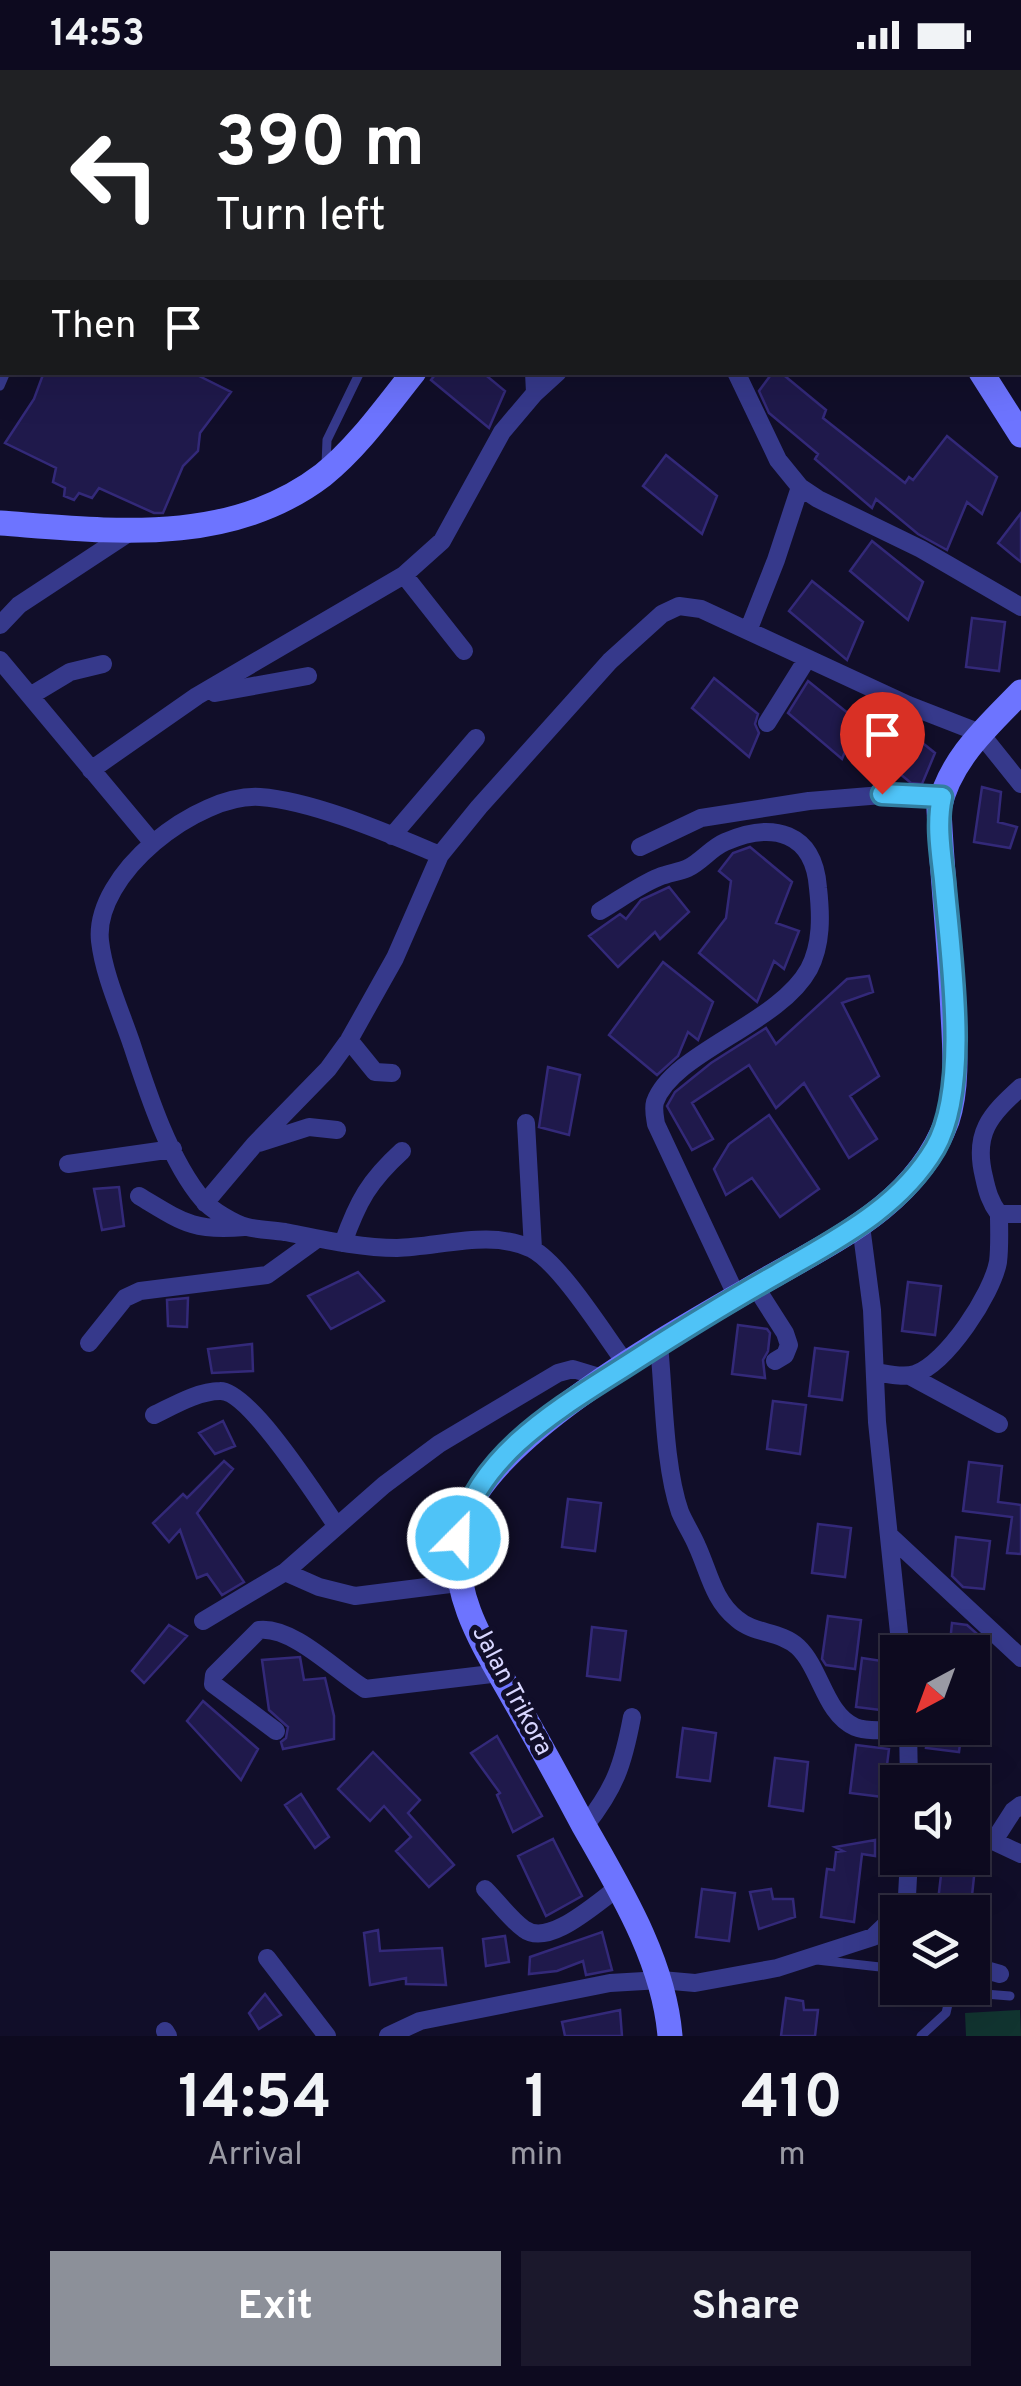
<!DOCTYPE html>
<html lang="en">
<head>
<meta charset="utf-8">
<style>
  :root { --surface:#0d0a1f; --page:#1b182c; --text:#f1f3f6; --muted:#9a9aa4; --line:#2d2b3d; --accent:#8c9099 }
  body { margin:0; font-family:Overpass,sans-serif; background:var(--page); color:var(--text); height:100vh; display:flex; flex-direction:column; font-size:38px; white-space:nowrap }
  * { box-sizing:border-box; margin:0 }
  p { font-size:32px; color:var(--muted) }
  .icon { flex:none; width:55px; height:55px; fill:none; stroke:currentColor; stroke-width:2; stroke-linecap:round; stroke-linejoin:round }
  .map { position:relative; height:1966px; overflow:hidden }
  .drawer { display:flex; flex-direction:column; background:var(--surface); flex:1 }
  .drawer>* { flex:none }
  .top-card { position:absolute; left:0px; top:0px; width:1022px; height:305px; box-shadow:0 10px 40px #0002,0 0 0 2px var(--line); background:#202124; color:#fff; overflow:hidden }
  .needle { width:65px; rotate:221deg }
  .fabs { position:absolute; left:880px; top:1565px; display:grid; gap:20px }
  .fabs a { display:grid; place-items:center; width:110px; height:110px; border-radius:0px; background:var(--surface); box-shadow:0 10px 40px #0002,0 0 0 2px var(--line); font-size:50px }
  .pin { position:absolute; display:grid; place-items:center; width:85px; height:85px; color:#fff; margin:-102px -42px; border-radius:50% 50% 50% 0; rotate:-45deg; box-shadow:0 0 10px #0007 }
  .pin .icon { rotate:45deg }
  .me { position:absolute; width:110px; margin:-55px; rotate:23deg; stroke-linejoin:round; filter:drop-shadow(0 0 8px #0008) }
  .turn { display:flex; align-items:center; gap:35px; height:210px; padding:0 50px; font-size:45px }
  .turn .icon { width:130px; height:130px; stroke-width:2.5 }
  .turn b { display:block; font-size:70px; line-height:85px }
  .then { display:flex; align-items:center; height:95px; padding:0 50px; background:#0003; gap:20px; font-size:38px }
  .eta { display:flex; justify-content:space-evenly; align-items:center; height:170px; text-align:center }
  .eta b { font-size:60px; font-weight:700; line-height:70px }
  .action { display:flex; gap:20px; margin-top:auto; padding:20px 50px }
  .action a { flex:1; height:115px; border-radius:0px; background:var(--accent); color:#fff; font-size:40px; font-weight:700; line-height:115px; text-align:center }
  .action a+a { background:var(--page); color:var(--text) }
  .status { display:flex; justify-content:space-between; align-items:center; height:70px; padding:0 50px; background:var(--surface); direction:ltr }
  .status svg { height:28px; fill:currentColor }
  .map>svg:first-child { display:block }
  .green { fill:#113430 }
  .building { fill:#1f194b; stroke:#332979; stroke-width:2.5 }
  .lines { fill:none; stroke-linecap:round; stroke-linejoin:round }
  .lane { stroke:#36398b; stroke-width:9 }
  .street { stroke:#36398b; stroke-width:18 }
  .secondary { stroke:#6d74ff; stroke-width:25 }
  .route-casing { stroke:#337fa1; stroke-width:25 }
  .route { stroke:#4fc3f7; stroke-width:18 }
  .labels { text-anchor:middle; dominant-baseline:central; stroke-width:10; stroke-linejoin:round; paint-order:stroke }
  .street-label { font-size:25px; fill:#d8d6ff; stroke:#110e29 }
</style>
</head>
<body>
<div class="status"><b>14:53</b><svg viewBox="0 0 49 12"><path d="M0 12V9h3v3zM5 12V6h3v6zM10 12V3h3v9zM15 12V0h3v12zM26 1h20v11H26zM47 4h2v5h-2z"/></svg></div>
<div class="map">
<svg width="1021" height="1966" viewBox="0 0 1021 1966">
  <rect width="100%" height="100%" fill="#110e29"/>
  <path class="green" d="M12,0H464L11,2Z
    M1020,1940L1021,1966H966L965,1943Z"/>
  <path class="building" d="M44,302H191L231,322L200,363L198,381L183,396L163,443H154L99,418L92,428L79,423L74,430L64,426L65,418L53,412L56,398L5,373L34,329Z
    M437,302H482L505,321L489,358L431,310Z
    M773,302H780L826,340L823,348L905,413L909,407L913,410L947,366L997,407L982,444L967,432L947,480L918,464L876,429L872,438L815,389L818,384L769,343L759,321Z
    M666,385L717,426L702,464L643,416Z
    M1021,443V492L998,473Z
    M872,471L923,512L908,550L850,501Z
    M812,511L863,552L847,590L789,541Z
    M972,548L1005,552L999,601L966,597Z
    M714,608L758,644L755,654L759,663L749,687L692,638Z
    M808,611L870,661L884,642L935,683L922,714L911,713L852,664L842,689L788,643Z
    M982,717L1001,722L998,752L1017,757L1010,778L974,772Z
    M750,777L792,812L776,853L799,861L784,899L774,891L757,932L699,883L726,848L731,811L719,801L733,783Z
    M669,817L689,842L660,869L655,862L618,897L589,866L620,844L626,849L641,830Z
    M663,892L713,932L698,970L688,962L678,986L657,1005L609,965Z
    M869,906L873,922L842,933L879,1006L850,1026L877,1069L849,1088L804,1013L776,1038L749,995L692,1033L713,1069L692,1080L667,1036L675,1022L711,993L766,958L776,974L847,909Z
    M548,997L580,1005L569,1065L539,1057Z
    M769,1045L819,1119L780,1147L752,1108L726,1125L714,1099L729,1074Z
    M119,1117L124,1156L102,1160L94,1119Z
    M358,1202L384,1231L331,1259L308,1226Z
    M908,1212L941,1216L935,1265L902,1261Z
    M188,1228L187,1257L168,1256L167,1230Z
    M738,1255L767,1259L770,1263L768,1281L763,1290L765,1308L732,1304Z
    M252,1274L253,1301L212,1303L208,1279Z
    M815,1278L848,1282L842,1330L809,1326Z
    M773,1331L806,1335L800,1384L767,1379Z
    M223,1351L235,1376L215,1384L199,1363Z
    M224,1391L233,1399L197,1443L244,1512L222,1525L207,1504L197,1508L180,1460L169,1472L153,1453L183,1424L187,1428Z
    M969,1392L1002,1396L998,1432L1021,1435V1484L1007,1483L1012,1447L963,1441Z
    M568,1429L601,1433L595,1481L562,1477Z
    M818,1454L851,1458L845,1507L812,1503Z
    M956,1467L990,1471L984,1519L963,1517L952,1506Z
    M828,1546L861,1550L855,1599L826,1595L822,1589Z
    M952,1553L967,1555L984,1570L982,1582H949Z
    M169,1555L187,1566L144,1613L132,1601Z
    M592,1557L626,1561L620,1610L587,1606Z
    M300,1587L304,1610L325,1608L334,1646V1669L283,1679L281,1672L286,1668L288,1657L269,1640L262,1590Z
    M862,1588L895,1593L889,1641L856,1637Z
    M203,1631L258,1679L241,1710L187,1651Z
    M683,1658L716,1663L710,1711L677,1707Z
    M929,1658H962L959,1682L926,1678Z
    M497,1666L542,1746L513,1762L497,1725L500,1723L471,1683Z
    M856,1675L889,1679L883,1727L850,1723Z
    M373,1682L420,1730L408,1743L454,1795L429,1817L396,1781L411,1767L384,1736L370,1751L338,1719Z
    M775,1688L808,1692L803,1741L769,1736Z
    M301,1724L329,1767L315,1778L285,1735Z
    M553,1769L582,1826L546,1846L518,1786Z
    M875,1770V1786L862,1784L854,1852L821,1847L827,1799L834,1800L836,1782L843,1781L835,1777Z
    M943,1788H976L971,1835L938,1831Z
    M702,1819L735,1823L729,1871L696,1867Z
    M771,1819L773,1829H793L795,1847L759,1859L750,1822Z
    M378,1860L380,1881L442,1878L446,1915L406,1914V1908L370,1915L364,1863Z
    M602,1862L612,1900L586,1905L583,1891L557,1901L529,1904L530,1887Z
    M505,1866L509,1892L486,1896L483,1869Z
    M265,1924L281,1945L259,1959L249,1943Z
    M786,1928L803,1931L804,1940H818L815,1966H781Z
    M620,1940L622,1966H565L562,1952Z"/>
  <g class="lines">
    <path class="lane" d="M26,2L27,0
      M386,2L387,0
      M499,2V0
      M0,316L6,302
      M326,395L327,370L360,302
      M817,1890L898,1899
      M949,1930L972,1923L1010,1926
      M921,1966L946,1943L949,1930L939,1918"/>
    <path class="street" d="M936,0V2
      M534,302L535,323
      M736,302L778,390L800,417L818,429L921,479L1021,537
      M404,505L464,581
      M0,555L19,535L130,462
      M748,561L776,490L800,417
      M0,590L152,772
      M215,623L308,606
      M30,626L70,602L103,594
      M767,653L807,589
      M91,700L197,626L404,505L442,471L502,362L535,323L558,302
      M392,766L476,668
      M640,777L701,748L809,731L882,725L942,727
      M440,785C389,764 314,731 260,727C198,723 93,804 100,871C104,905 120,940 131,972C147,1021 169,1090 203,1130C211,1140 235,1154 247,1157C259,1160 273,1160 285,1162C321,1169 360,1178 397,1178C440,1177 491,1159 532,1179C561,1194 606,1267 627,1295
      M600,841C619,830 639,815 659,807C669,803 679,802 688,798C702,791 711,778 725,772C773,751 814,762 818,818C821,845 822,874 809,899C779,954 673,982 655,1032C653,1039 655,1047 656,1054L737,1227
      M349,970L375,1002L392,1003
      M526,1053L533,1179
      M259,1073L309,1057L337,1060
      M68,1094L173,1079
      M139,1126C181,1151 193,1162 244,1157
      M205,1133L254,1075L328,999L349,970L395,888L440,785L479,737L610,591L662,544L679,536L701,539L908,635L980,663L1021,714
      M999,1144H1021
      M861,1156L872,1240L877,1352L901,1582
      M343,1173C358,1131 369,1111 402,1081
      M755,1216L785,1263L789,1275L785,1285L775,1291
      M89,1273L125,1228L140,1221L267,1205L317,1169
      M659,1275C664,1325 664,1396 680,1442C685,1454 692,1464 697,1476C709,1502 713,1530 737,1549C754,1564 781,1561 798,1577C821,1599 825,1644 855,1657C869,1663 893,1659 908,1659
      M876,1302C888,1304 903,1308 915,1304C947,1293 992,1224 998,1192C1000,1176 999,1159 999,1144C990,1132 987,1121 984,1107C973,1063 990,1045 1021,1017
      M910,1306L999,1354
      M154,1345C173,1336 198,1321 220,1321C249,1320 318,1429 336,1455
      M889,1465L1021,1588
      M285,1502L319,1517L355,1526L458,1513
      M203,1551L285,1502L384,1415L439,1374L558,1303L573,1299L606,1309
      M908,1658L909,1712
      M276,1661L213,1614L214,1605L259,1560C293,1556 337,1602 365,1619L500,1603
      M585,1756C615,1718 623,1695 632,1647
      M972,1761L1021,1784
      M995,1769L1013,1741L1021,1735
      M485,1819C498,1832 510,1849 524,1859C549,1878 597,1832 619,1817
      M898,1842L907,1826L909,1788
      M267,1888L327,1966
      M972,1896L1000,1904
      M165,1961L168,1966
      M388,1966L420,1951L610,1913L661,1910L695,1913L777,1898L873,1867L898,1843"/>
    <path class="secondary" d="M589,2L590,0
      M690,2H707
      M981,302L1021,365
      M0,453C110,461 229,477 323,405C358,377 386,337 414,302
      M670,1966C664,1891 621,1821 584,1756C561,1713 538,1671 514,1629C485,1577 451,1528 459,1466C471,1373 677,1262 755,1216C829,1173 915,1137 947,1051C958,1018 955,978 953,944C950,876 942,807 939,739C949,690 988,656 1021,622"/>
  </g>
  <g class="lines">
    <defs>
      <path id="route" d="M458,1468C477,1382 567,1334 635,1290C682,1260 729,1231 777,1204C835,1170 899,1139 935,1078C971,1015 950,882 944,810C941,783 936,754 942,727L882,724"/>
    </defs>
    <use href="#route" class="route-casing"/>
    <use href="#route" class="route"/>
  </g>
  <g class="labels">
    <g class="street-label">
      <text transform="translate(511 1621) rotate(62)">Jalan Trikora</text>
    </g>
  </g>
</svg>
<div class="fabs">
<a><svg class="needle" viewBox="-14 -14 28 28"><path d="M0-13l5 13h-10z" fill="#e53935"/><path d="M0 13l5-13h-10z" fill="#9a9aa4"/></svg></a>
<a><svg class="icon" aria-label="sound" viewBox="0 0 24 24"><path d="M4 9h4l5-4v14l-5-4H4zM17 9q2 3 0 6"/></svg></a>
<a><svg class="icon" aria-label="layers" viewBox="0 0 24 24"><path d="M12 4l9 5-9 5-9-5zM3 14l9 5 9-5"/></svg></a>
</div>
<div class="pin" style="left:882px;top:724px;background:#d93025"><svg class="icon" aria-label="arrive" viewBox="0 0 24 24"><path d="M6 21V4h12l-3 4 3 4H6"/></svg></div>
<svg class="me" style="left:458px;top:1468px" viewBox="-20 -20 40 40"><circle r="17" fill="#4fc3f7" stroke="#fff" stroke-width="3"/><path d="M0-11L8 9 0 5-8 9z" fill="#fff"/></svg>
<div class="top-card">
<div class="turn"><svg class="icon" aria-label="left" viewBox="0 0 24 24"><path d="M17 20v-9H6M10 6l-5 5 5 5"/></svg><div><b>390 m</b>Turn left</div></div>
<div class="then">Then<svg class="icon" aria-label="arrive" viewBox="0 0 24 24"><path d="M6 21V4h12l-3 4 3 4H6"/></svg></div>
</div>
</div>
<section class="drawer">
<div class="eta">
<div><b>14:54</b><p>Arrival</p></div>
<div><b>1</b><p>min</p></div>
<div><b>410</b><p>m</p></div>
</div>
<div class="action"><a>Exit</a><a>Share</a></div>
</section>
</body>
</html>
